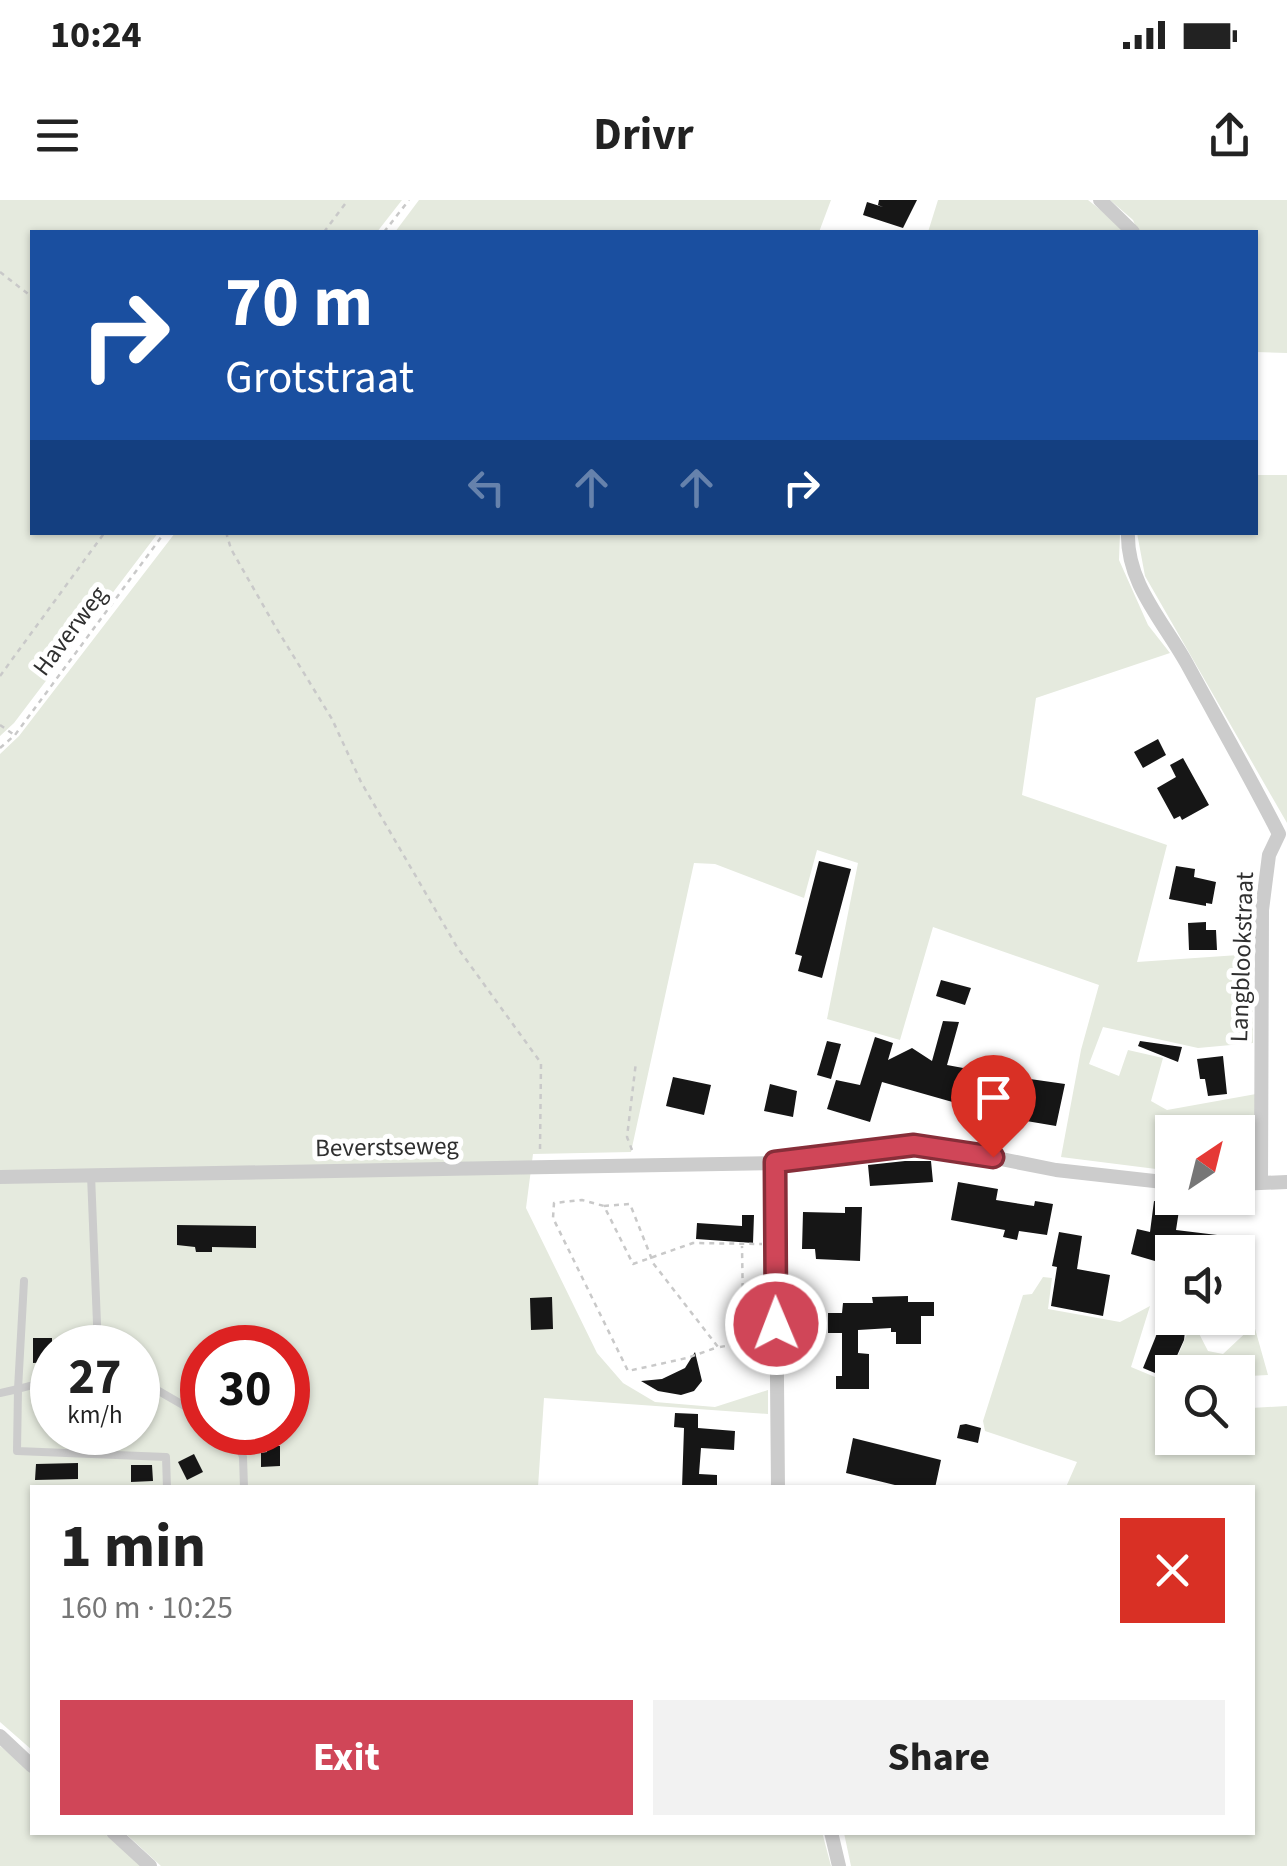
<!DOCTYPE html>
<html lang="en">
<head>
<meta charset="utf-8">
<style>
  :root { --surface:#fff; --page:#f2f2f2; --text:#222; --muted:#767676; --accent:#d04658 }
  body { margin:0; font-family:"Source Sans 3",sans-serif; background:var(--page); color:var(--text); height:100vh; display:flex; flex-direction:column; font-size:38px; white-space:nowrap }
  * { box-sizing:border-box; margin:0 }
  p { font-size:32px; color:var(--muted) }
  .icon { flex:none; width:55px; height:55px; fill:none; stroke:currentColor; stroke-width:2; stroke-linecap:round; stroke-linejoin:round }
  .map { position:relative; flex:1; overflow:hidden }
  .side { position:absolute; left:30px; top:1285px; width:1225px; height:350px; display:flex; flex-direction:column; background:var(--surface); border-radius:0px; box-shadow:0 2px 8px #0004 }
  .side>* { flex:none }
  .hud { position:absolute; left:30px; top:30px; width:1228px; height:305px; border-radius:0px; box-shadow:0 2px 8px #0004; background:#1a4fa0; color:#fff; overflow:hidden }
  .needle { width:65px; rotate:35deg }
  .fabs { position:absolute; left:1155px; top:915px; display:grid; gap:20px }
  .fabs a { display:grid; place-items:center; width:100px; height:100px; border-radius:0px; background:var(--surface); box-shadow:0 2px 8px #0004; font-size:50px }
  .speed { position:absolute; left:30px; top:1125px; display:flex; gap:20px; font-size:50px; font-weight:700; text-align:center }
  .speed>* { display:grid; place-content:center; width:130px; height:130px; border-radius:50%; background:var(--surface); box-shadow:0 2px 8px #0004; line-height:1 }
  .speed small { font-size:25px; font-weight:400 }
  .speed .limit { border:15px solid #d22; background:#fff; color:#111 }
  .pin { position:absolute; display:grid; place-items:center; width:85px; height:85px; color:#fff; margin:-102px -42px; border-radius:50% 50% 50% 0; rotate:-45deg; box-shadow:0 0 10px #0007 }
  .pin .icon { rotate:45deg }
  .me { position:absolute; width:110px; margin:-55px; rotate:359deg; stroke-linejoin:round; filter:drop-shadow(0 0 8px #0008) }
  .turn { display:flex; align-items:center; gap:35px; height:210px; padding:0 30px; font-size:45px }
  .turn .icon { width:130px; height:130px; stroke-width:2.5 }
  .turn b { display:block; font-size:70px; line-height:85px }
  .lanes { display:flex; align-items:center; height:95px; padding:0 30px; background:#0003; justify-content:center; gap:50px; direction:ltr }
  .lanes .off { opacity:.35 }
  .round { display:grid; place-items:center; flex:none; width:105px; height:105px; border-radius:0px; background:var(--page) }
  .overview { display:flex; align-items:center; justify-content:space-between; height:170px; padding:0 30px }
  h1 { font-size:60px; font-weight:700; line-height:75px }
  .primary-button { display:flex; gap:20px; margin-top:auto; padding:20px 30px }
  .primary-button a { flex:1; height:115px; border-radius:0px; background:var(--accent); color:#fff; font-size:40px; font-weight:700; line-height:115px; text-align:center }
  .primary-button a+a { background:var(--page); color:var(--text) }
  .status { display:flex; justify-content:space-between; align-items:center; height:70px; padding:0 50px; background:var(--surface); direction:ltr }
  .status svg { height:28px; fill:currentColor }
  header { display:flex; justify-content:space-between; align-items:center; height:130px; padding:0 30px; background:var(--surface); font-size:45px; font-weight:700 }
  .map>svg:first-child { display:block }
  .green { fill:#e5eade; fill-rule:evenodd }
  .building { fill:#161616 }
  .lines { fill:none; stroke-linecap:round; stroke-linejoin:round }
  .path { stroke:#c9c9c9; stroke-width:2.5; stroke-dasharray:5 5; stroke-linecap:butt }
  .service { stroke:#ccc; stroke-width:8 }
  .minor { stroke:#ccc; stroke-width:14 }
  .route-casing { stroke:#872e39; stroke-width:25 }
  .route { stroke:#d04658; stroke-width:18 }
  .labels { text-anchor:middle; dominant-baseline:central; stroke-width:10; stroke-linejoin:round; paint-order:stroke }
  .street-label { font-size:25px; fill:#2f2f2f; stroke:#fff }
</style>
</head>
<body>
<div class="status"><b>10:24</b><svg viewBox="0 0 49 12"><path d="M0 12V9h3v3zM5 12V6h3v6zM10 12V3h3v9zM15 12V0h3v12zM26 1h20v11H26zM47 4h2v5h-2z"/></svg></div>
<header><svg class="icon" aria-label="menu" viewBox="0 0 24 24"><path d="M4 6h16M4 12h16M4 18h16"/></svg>Drivr<svg class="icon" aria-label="share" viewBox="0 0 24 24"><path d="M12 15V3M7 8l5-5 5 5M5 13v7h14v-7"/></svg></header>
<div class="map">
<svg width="1287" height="1666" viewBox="0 0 1287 1666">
  <rect width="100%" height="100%" fill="#fff"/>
  <path class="green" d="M0,0H402L377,32H32V332L158,333L14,523L0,536Z
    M419,0H831L819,32H395Z
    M938,0H1088L1117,23L1123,32H928Z
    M1110,0H1287V153L1255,152V32H1138L1133,20Z
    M1255,275H1287V623L1145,376L1137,333L1255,332Z
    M175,333H1120L1119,360L1148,425L1170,453L1036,498L1022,595L1167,645L1137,762L1253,754V843L1198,848L1103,827L1089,864L1119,876L1128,850L1163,858L1151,901L1167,910L1256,894L1253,973L1238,972V932H1172V971L1061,957L1081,850L1099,785L933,727L900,840L827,819L858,663L817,650L804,698L715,664L694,663L631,952L533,954L526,1008L597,1153L623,1183L655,1202L715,1207L768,1190V1214L544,1198L538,1287L32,1288V1550L0,1522V554L19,536ZM52,1148H138V1232H52ZM202,1148H288V1232H202Z
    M1043,1077L1052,1078L1048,1109L1120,1122L1150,1106L1131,1167L1167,1182L1187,1134V1118H1191L1208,1151L1223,1154L1254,1125L1268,1175L1249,1176L1251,1208L1287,1206V1666H851L844,1633L1252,1632V1288L1066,1287L1077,1262L985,1231L983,1221L1023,1095L1032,1094ZM1172,1172H1238V1238H1172Z
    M0,1546L32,1572V1632L104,1633L142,1666H0Z
    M822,1632L831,1666H161L125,1633Z"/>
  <path class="building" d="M879,0H917L903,28L863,15L867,2L883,7L878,5Z
    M1158,539L1166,555L1143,568L1134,552Z
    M1183,558L1209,605L1182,620L1180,616L1174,619L1157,588L1176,577L1170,565Z
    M819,661L851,669L822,778L798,771L802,756L795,754Z
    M1176,666L1195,669L1194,677L1216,682L1212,704L1206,703V706L1169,699Z
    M1206,722V730H1216L1217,750H1189L1188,723Z
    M941,780L971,788L965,805L936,796Z
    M943,821L959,822L947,865L974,870L975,866L995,870V874L1065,884L1056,926L1015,919L1018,906L996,915L956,908V903L882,882L870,922L827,909L836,880L860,885L875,837L893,843L888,860L912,848L932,861Z
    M827,841L841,844L831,879L817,875Z
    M1140,841L1182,847L1178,862L1138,846Z
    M1223,856L1227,894L1208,896L1205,879H1200L1197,859Z
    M673,877L711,885L704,915L666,906Z
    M770,884L797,891L793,917L764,911Z
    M905,961H931L933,982L870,986L868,965Z
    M958,982L998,989L996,1000L1034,1006L1035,1001L1053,1004L1047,1035L1019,1031L1017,1040L1003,1037L1005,1030L951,1020Z
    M1154,1001L1180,1004L1176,1030L1250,1039L1248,1052H1172V1066L1131,1054L1137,1029L1150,1032Z
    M845,1007H862L860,1061L816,1059L815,1049H802L803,1012L845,1013Z
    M742,1015H754L753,1043L696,1039L697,1023L742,1026Z
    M177,1025L256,1026V1048L212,1047V1052H196L195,1047L177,1045Z
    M1059,1032L1082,1036L1077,1069L1110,1075L1103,1116L1051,1106L1057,1067L1052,1066Z
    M1167,1085H1172V1118H1186V1122L1184,1140L1167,1178L1143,1168L1156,1136Z
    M908,1096V1102H934V1116H921V1144H896V1132H891V1128L858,1130V1153L869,1154V1189H836V1176H842V1133H828V1113H842L843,1103H873L872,1097Z
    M552,1097L553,1129L531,1130L530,1098Z
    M33,1138H52V1162L33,1163Z
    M695,1152L702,1181L694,1191L681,1195L658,1191L641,1181L662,1179L685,1168Z
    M675,1213L698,1214V1228L735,1231L734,1250L701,1248L699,1274L717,1275V1288H682L684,1228L674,1227Z
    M966,1224L981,1228L978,1243L957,1238L960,1225Z
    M853,1238L941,1260L935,1288H907L846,1273Z
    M267,1246H280V1266L261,1267V1253L267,1252Z
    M194,1254L203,1272L187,1280L178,1262Z
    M78,1263V1279L35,1280L36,1264Z
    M131,1265H152L153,1281L131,1282Z"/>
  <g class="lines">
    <path class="path" d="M324,32L348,0
      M384,32L409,0
      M0,72L32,97
      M226,332L231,349L275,426L332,519L361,582L457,747L541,863L540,950
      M0,476L105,332
      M0,525L13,534
      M0,548L15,535L165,332
      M632,950L627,937L636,862
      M604,1006L630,1004L651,1057L653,1063L718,1147L687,1158L628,1171L553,1018L554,1003L582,1000L604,1006L633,1064L693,1043L762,1044
      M720,1147L731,1145L743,1109L742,1046"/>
    <path class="service" d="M91,975L98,1148
      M138,1179L202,1216
      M52,1180L18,1189L17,1251L166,1257L167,1288
      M0,1193L18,1189L24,1081
      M230,1232L235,1235L243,1257L244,1288"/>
    <path class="minor" d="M1100,0L1133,32
      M1128,332C1126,383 1164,422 1187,464C1218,521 1250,577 1279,634
      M775,963L778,1288
      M0,977L775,963L915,945L961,951L1056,970L1172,983
      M1261,983L1262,710L1269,655L1279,634
      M1238,984L1287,982
      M0,1536L32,1566
      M113,1632L150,1666
      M831,1632L839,1666"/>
  </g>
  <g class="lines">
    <defs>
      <path id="route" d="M776,1124L775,962L914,945L993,957"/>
    </defs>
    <use href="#route" class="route-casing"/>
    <use href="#route" class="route"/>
  </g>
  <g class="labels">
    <g class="street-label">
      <text transform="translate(70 431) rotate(-53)">Haverweg</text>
      <text transform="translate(1242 757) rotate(-88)">Langblookstraat</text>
      <text transform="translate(387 947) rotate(-1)">Beverstseweg</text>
    </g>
  </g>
</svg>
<div class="fabs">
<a><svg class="needle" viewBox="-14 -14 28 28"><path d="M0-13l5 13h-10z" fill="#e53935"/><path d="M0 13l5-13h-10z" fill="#767676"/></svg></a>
<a><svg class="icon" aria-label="sound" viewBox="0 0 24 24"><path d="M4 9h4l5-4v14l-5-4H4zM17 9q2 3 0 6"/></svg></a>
<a><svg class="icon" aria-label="search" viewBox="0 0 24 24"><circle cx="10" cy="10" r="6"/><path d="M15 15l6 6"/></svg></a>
</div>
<div class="speed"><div>27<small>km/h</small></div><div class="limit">30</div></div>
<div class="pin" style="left:993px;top:957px;background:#d93025"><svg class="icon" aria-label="arrive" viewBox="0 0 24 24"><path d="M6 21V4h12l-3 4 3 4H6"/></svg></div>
<svg class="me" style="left:776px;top:1124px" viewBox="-20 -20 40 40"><circle r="17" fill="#d04658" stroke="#fff" stroke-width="3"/><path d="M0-11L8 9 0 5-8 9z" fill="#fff"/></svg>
<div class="hud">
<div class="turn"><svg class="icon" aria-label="right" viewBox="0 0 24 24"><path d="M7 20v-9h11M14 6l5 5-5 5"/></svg><div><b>70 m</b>Grotstraat</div></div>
<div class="lanes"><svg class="icon off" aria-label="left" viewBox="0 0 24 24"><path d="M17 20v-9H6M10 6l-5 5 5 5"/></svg><svg class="icon off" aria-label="ahead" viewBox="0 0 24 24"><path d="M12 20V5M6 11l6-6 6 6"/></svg><svg class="icon off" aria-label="ahead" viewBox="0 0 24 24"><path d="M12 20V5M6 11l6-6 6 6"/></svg><svg class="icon" aria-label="right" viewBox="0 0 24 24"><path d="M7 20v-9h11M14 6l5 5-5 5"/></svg></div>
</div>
<section class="side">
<div class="overview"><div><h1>1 min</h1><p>160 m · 10:25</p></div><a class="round" style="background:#d93025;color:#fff"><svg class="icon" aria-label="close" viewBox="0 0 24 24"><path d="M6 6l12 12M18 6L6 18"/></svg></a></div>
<div class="primary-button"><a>Exit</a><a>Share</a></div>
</section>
</div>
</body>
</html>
